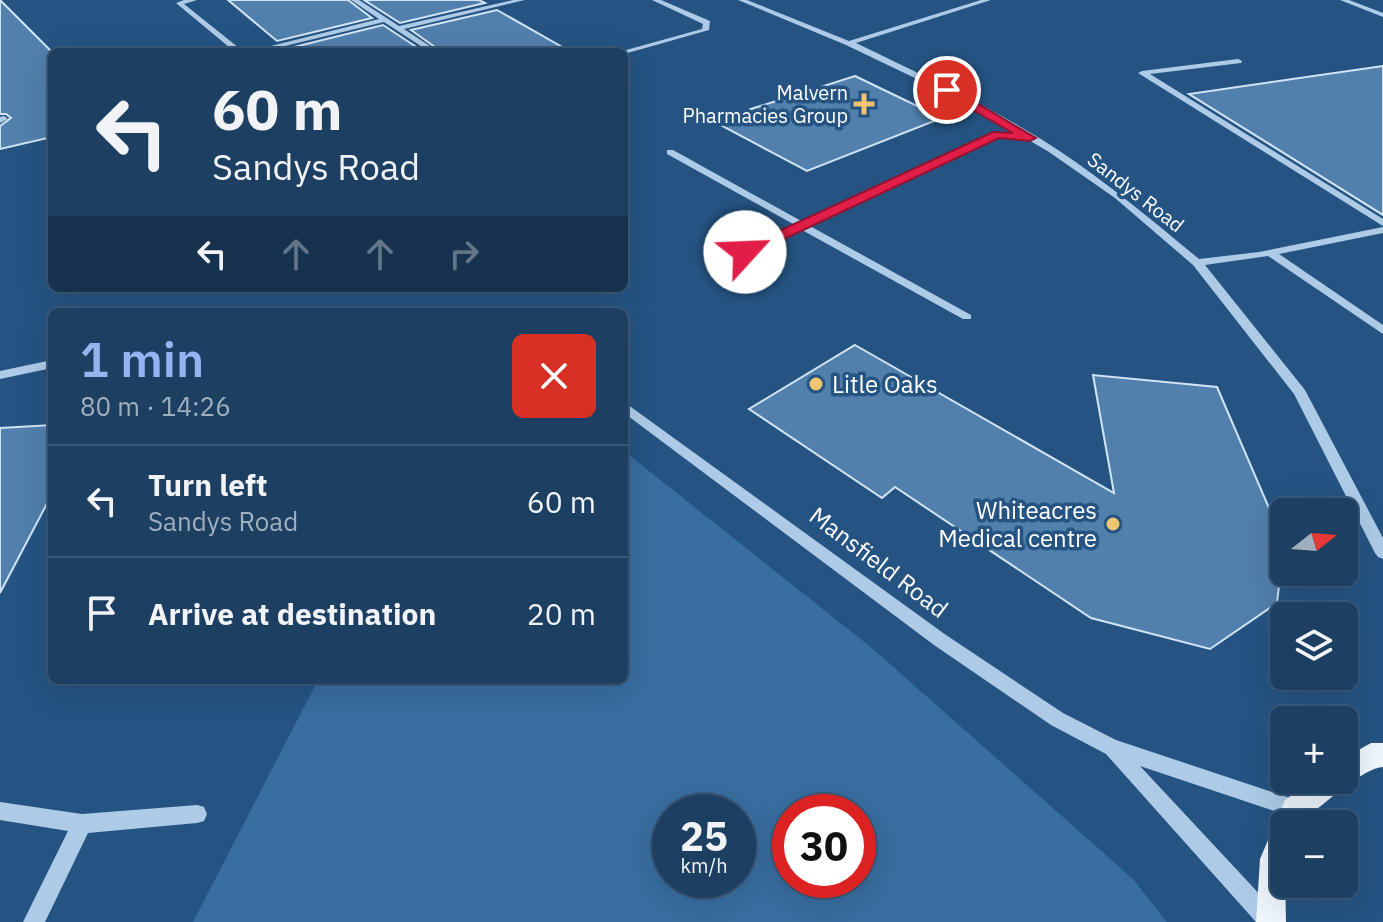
<!DOCTYPE html>
<html lang="en">
<head>
<meta charset="utf-8">
<style>
  :root { --surface:#1c3f62; --page:#254668; --text:#f1f3f6; --muted:#a0afbe; --line:#3a5877; --accent:#95b2f1 }
  body { margin:0; font-family:"IBM Plex Sans",sans-serif; background:var(--page); color:var(--text); height:100vh; display:flex; flex-direction:column; font-size:30px; white-space:nowrap }
  * { box-sizing:border-box; margin:0 }
  p { font-size:26px; color:var(--muted) }
  .icon { flex:none; width:44px; height:44px; fill:none; stroke:currentColor; stroke-width:2; stroke-linecap:round; stroke-linejoin:round }
  .map { position:relative; flex:1; overflow:hidden }
  .panel { position:absolute; left:48px; top:308px; width:580px; height:376px; display:flex; flex-direction:column; background:var(--surface); border-radius:12px; box-shadow:0 8px 32px #0002,0 0 0 2px var(--line) }
  .panel>* { flex:none }
  .hud { position:absolute; left:48px; top:48px; width:580px; height:244px; border-radius:12px; box-shadow:0 8px 32px #0002,0 0 0 2px var(--line); background:#1c3f62; color:var(--text); overflow:hidden }
  .needle { width:52px; rotate:73deg }
  .fabs { position:absolute; left:1270px; top:498px; display:grid; gap:16px }
  .fabs a { display:grid; place-items:center; width:88px; height:88px; border-radius:12px; background:var(--surface); box-shadow:0 8px 32px #0002,0 0 0 2px var(--line); font-size:40px }
  .speed { position:absolute; left:652px; top:794px; display:flex; gap:16px; font-size:40px; font-weight:700; text-align:center }
  .speed>* { display:grid; place-content:center; width:104px; height:104px; border-radius:50%; background:var(--surface); box-shadow:0 8px 32px #0002,0 0 0 2px var(--line); line-height:1 }
  .speed small { font-size:20px; font-weight:400 }
  .speed .limit { border:12px solid #d22; background:#fff; color:#111 }
  .pin { position:absolute; display:grid; place-items:center; width:68px; height:68px; color:#fff; margin:-34px; border:4px solid #fff; border-radius:50%; box-shadow:0 2px 8px #0007 }
  .me { position:absolute; width:88px; margin:-44px; rotate:65deg; stroke-linejoin:round; filter:drop-shadow(0 0 6px #0008) }
  .turn { display:flex; align-items:center; gap:28px; height:168px; padding:0 32px; font-size:36px }
  .turn .icon { width:104px; height:104px; stroke-width:2.5 }
  .turn b { display:block; font-size:56px; line-height:68px }
  .lanes { display:flex; align-items:center; height:76px; padding:0 32px; background:#0003; justify-content:center; gap:40px; direction:ltr }
  .lanes .off { opacity:.35 }
  .round { display:grid; place-items:center; flex:none; width:84px; height:84px; border-radius:12px; background:var(--page) }
  .summary { display:flex; align-items:center; justify-content:space-between; height:136px; padding:0 32px }
  h1 { font-size:48px; font-weight:600; line-height:60px; color:var(--accent) }
  ul { padding:0; list-style:none }
  li { display:flex; align-items:center; gap:24px; height:112px; padding:0 32px; border-top:2px solid var(--line) }
  li div { flex:1 }
  li b { display:block; font-size:30px }
  li em { font-style:normal }
  .map>svg:first-child { display:block }
  .green { fill:#396ea0; fill-rule:evenodd }
  .building { fill:#5180ad; stroke:#d1e4f6; stroke-width:2 }
  .lines { fill:none; stroke-linecap:round; stroke-linejoin:round }
  .minor { fill:#adcbe7; fill-rule:evenodd }
  .major { fill:#eff6fd; fill-rule:evenodd }
  .route { fill:#e11d48; stroke:#92132f; stroke-width:2 }
  .poi-dot { fill:#f1c471; stroke:#255483; stroke-width:3 }
  .labels { text-anchor:middle; dominant-baseline:central; stroke-width:7; stroke-linejoin:round; paint-order:stroke }
  .far-poi-label { font-size:20px; fill:#fff; stroke:#255483; text-anchor:end }
  .far-street-label { font-size:20px; fill:#fff; stroke:#255483 }
  .poi-label { font-size:24px; fill:#fff; stroke:#255483; text-anchor:start }
  .street-label { font-size:24px; fill:#fff; stroke:#255483 }
</style>
</head>
<body>
<div class="map">
<svg width="1383" height="922" viewBox="0 0 1383 922">
  <rect width="100%" height="100%" fill="#255483"/>
  <path class="green" d="M624,451L873,649L1133,879L1167,922H193L318,680H624ZM670,812H738V880H670ZM858,812V880H790V812Z"/>
  <path class="building" d="M0,0L52,52V137L0,149V126L11,118L6,114H0Z
    M228,0H348L372,18L277,41Z
    M364,0H479L485,3L400,23Z
    M497,10L571,52H442L411,30Z
    M383,25L424,52H290L286,49Z
    M1383,66V215L1189,94Z
    M855,76L942,118L807,171L713,121Z
    M855,345L1114,493L1093,375L1217,387L1284,543L1277,603L1210,649L1091,618L895,487L882,498L749,409Z
    M52,425V494L0,593V428Z"/>
  <g class="lines">
    <path class="minor" d="M184,0H197L184,4L244,52H235L176,3Z
      M351,0H359L399,26L513,0H525L404,29L439,52H430L384,22L260,52H247L379,19Z
      M652,0H661L710,21L709,30L624,54V52H619L702,29L703,24Z
      M738,0H747L849,41L981,0H991L856,43C924,76 994,108 1058,150C1108,183 1153,221 1199,259L1259,252L1383,227V233L1279,254L1383,325V334L1268,256L1205,265L1305,390L1383,538V559L1378,557L1375,553L1294,394L1193,265L1115,198L1049,152L1027,139L998,138L810,226L971,315V319H963L802,230L720,268H712V264L795,225L667,154V150H673L803,222L994,133L1017,134L944,92L846,45Z
      M1340,0H1349L1383,13V17Z
      M1238,59L1242,61L1241,63L1150,74L1383,219V226L1138,73L1142,71Z
      M0,117L4,116L8,119L0,123Z
      M52,360V368L0,379V371Z
      M624,402L946,635L1063,713L1116,740L1302,802L1305,809L1302,816L1295,818L1140,766L1278,914L1281,922H1256L1106,754L1051,725L934,645L624,413Z
      M0,802L82,814L197,805L204,807L207,814L204,821L197,823L88,833L45,922H23L68,831L0,820Z"/>
    <path class="major" d="M1371,743H1383V767C1364,767 1323,806 1305,818L1303,824H1284L1286,922H1256L1260,859L1285,800L1313,780H1344V758Z"/>
  </g>
  <path class="route" d="M943,88H951L1036,138L1030,141L999,138L750,255H740V249L993,132L1013,133L943,93Z"/>
  <g class="poi-dot">
    <path d="M860 92h8v8h8v8h-8v8h-8v-8h-8v-8h8z"/>
    <circle cx="816" cy="384" r="8"/>
    <circle cx="1113" cy="524" r="8"/>
  </g>
  <g class="labels">
    <g class="far-poi-label">
      <text x="848" y="92">Malvern<tspan x="848" dy="23">Pharmacies Group</tspan></text>
    </g>
    <g class="far-street-label">
      <text transform="translate(1136 192) rotate(38)">Sandys Road</text>
    </g>
    <g class="poi-label">
      <text x="832" y="384">Litle Oaks</text>
      <text x="1097" y="510" text-anchor="end">Whiteacres<tspan x="1097" dy="28">Medical centre</tspan></text>
    </g>
    <g class="street-label">
      <text transform="translate(879 562) rotate(37)">Mansfield Road</text>
    </g>
  </g>
</svg>
<div class="fabs">
<a><svg class="needle" viewBox="-14 -14 28 28"><path d="M0-13l5 13h-10z" fill="#e53935"/><path d="M0 13l5-13h-10z" fill="#a0afbe"/></svg></a>
<a><svg class="icon" aria-label="layers" viewBox="0 0 24 24"><path d="M12 4l9 5-9 5-9-5zM3 14l9 5 9-5"/></svg></a>
<a>+</a>
<a>−</a>
</div>
<div class="speed"><div>25<small>km/h</small></div><div class="limit">30</div></div>
<div class="pin" style="left:947px;top:90px;background:#d93025"><svg class="icon" aria-label="arrive" viewBox="0 0 24 24"><path d="M6 21V4h12l-3 4 3 4H6"/></svg></div>
<svg class="me" style="left:745px;top:252px" viewBox="-20 -20 40 40"><circle r="19" fill="#fff"/><path d="M0-13L10 11 0 6-10 11z" fill="#e11d48"/></svg>
<div class="hud">
<div class="turn"><svg class="icon" aria-label="left" viewBox="0 0 24 24"><path d="M17 20v-9H6M10 6l-5 5 5 5"/></svg><div><b>60 m</b>Sandys Road</div></div>
<div class="lanes"><svg class="icon" aria-label="left" viewBox="0 0 24 24"><path d="M17 20v-9H6M10 6l-5 5 5 5"/></svg><svg class="icon off" aria-label="ahead" viewBox="0 0 24 24"><path d="M12 20V5M6 11l6-6 6 6"/></svg><svg class="icon off" aria-label="ahead" viewBox="0 0 24 24"><path d="M12 20V5M6 11l6-6 6 6"/></svg><svg class="icon off" aria-label="right" viewBox="0 0 24 24"><path d="M7 20v-9h11M14 6l5 5-5 5"/></svg></div>
</div>
<section class="panel">
<div class="summary"><div><h1>1 min</h1><p>80 m · 14:26</p></div><a class="round" style="background:#d93025;color:#fff"><svg class="icon" aria-label="close" viewBox="0 0 24 24"><path d="M6 6l12 12M18 6L6 18"/></svg></a></div>
<ul>
<li><svg class="icon" aria-label="left" viewBox="0 0 24 24"><path d="M17 20v-9H6M10 6l-5 5 5 5"/></svg><div><b>Turn left</b><p>Sandys Road</p></div><em>60 m</em></li>
<li><svg class="icon" aria-label="arrive" viewBox="0 0 24 24"><path d="M6 21V4h12l-3 4 3 4H6"/></svg><div><b>Arrive at destination</b></div><em>20 m</em></li>
</ul>
</section>
</div>
</body>
</html>
